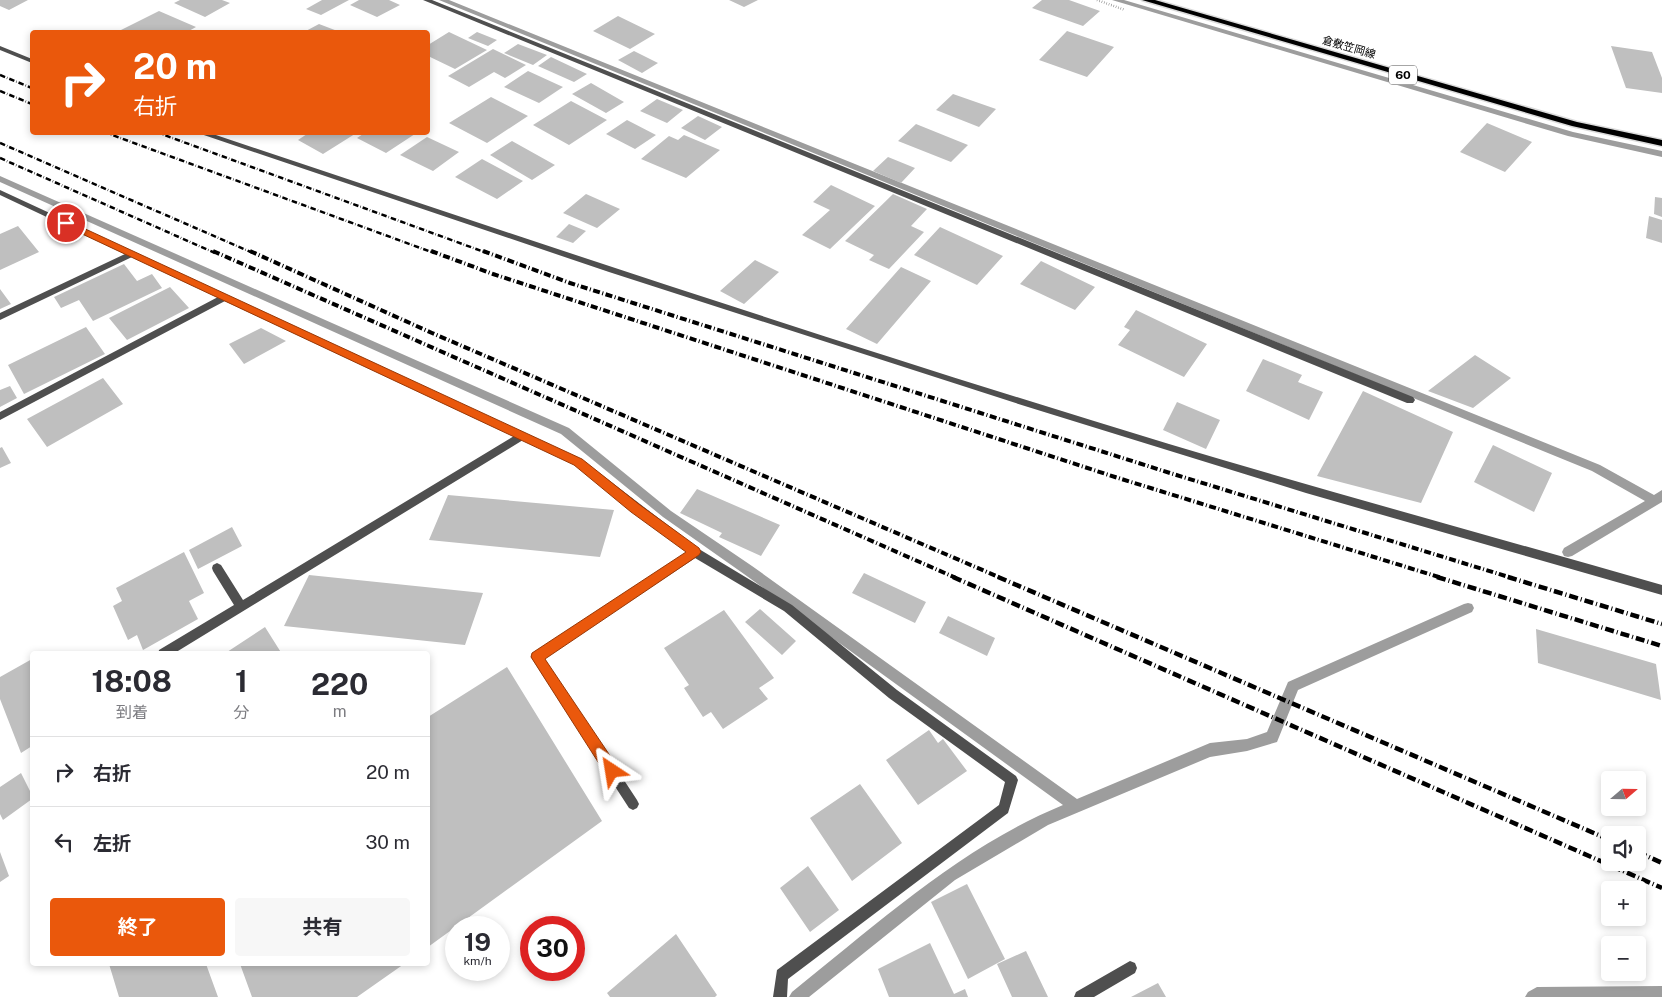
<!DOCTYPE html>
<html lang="ja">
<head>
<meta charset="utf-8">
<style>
  :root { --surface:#fff; --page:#f7f7f7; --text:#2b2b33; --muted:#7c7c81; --line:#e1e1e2; --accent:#ea580c }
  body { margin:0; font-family:"Public Sans","Noto Sans JP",sans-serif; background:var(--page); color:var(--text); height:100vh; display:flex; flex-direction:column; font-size:19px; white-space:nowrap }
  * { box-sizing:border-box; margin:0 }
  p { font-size:16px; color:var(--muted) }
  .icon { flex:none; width:28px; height:28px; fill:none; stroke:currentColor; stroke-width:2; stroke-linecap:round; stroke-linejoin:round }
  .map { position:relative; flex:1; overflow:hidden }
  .side { position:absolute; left:30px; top:651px; width:400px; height:315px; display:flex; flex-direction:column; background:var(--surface); border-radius:5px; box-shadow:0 2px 8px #0003 }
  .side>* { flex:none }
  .guide { position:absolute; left:30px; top:30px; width:400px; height:105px; border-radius:5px; box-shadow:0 2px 8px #0003; background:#ea580c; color:#fff; overflow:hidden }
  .needle { width:32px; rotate:70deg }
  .tools { position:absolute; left:1601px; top:771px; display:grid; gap:10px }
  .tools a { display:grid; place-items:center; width:45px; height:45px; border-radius:5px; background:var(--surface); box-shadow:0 2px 8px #0003; font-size:25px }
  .speed { position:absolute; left:445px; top:916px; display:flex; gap:10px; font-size:25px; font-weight:700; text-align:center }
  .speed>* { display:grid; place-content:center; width:65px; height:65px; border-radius:50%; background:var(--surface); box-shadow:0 2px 8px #0003; line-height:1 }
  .speed small { font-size:12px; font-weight:400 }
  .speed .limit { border:8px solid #d22; background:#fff; color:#111 }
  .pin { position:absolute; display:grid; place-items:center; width:42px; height:42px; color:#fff; margin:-21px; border:2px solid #fff; border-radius:50%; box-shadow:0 1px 5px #0007 }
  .me { position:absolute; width:55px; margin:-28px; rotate:327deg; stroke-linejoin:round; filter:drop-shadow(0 0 4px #0008) }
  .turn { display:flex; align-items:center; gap:18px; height:105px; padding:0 20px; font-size:22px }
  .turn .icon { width:65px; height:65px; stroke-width:2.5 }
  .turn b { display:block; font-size:35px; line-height:42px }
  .eta { display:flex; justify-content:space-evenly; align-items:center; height:85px; text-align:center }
  .eta b { font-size:30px; font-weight:700; line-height:35px }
  .action { display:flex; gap:10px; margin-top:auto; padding:10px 20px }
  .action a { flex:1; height:58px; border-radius:5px; background:var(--accent); color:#fff; font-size:20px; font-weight:700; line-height:58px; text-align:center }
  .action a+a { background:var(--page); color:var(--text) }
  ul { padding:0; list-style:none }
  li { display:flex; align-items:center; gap:15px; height:70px; padding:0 20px; border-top:1px solid var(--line) }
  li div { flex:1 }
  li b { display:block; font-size:19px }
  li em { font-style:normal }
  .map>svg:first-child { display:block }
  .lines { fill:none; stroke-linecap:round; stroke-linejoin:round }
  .stream { fill:#9d9d9d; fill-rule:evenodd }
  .building { fill:#bfbfbf }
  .primary-casing { stroke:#dbdbdb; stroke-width:3 }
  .path { stroke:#717171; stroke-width:2.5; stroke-dasharray:0.5 2; stroke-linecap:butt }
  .street { fill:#4f4f4f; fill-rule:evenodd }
  .primary { fill:#000; fill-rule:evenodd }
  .rail-far2 { stroke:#000; stroke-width:2.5; stroke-dasharray:5.5 2 0.5 2; stroke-linecap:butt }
  .rail-far1 { stroke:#000; stroke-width:4; stroke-dasharray:7 2.5 1 2.5; stroke-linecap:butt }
  .rail { stroke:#000; stroke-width:4.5; stroke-dasharray:9 3 1 3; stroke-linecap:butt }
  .route { fill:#ea580c; stroke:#983908 }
  .labels { text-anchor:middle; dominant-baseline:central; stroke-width:4; stroke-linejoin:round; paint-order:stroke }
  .far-street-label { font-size:11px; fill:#000; stroke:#fff }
  .shield { fill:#fff; stroke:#4c4c4c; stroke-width:1 }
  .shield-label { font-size:12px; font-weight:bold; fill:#000 }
</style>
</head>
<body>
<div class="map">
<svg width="1662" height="997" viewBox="0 0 1662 997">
  <rect width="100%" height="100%" fill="#fff"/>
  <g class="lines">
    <path class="stream" d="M439,0H449L1600,465L1654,495L1662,490V502L1572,556L1568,557L1564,556L1562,552L1564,548L1645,501L1592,471Z
      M1112,0H1124L1573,132L1662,151V157L1568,136Z
      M0,176L569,428L671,511L752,566L1077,799L1210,743L1247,739L1267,732L1288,682L1464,604L1468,603L1472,604L1474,608L1472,612L1298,690L1277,742L1247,751L1210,757L1048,825L955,880L809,997H789L792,992C877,924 961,847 1063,805L744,574L663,517L561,434L0,182Z
      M1662,986V997H1525L1528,992L1537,987Z"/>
  </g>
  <path class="building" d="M0,0H28L9,10L0,6Z
    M180,0H222L230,3L205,17L174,3Z
    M322,0H349L321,15L306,9Z
    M359,0H389L400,5L377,17L350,5Z
    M729,0H758L744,7Z
    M1042,0H1069L1100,11L1083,26L1032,8Z
    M159,11L196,27L187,32L119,31Z
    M618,16L655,34L630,49L593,31Z
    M319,24L340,32H304Z
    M1067,31L1114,47L1087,77L1039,60Z
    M449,32L487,50L455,69L428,56V45Z
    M477,32L497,40L488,46L468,38Z
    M518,44L547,55L533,65L504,53Z
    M1611,46L1652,52L1662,78V93L1626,88Z
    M493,49L526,65L505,78L494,72L469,87L448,76Z
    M634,51L658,63L642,73L618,60Z
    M551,57L587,74L574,82L538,66Z
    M528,71L563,87L539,103L504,87Z
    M591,83L624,102L606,113L572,94Z
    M953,94L996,109L979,127L936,110Z
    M491,97L528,116L487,143L449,123Z
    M657,99L683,110L667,123L640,111Z
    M571,101L607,120L569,145L533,125Z
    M698,116L722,127L705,140L681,128Z
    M627,120L656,135L635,149L606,134Z
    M1487,123L1532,142L1505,172L1460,152Z
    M916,124L968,145L951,162L898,141Z
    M310,132H358L323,154L298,140Z
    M366,132H418L386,153L357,138Z
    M684,135L720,150L686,178L641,159L669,136L678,140Z
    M427,137L459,152L433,171L400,155Z
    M512,141L555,165L532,180L490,155Z
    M888,157L915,168L901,183L873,171Z
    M482,159L523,181L497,199L455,177Z
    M831,185L875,206L830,249L802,235L830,210L813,202Z
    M586,194L620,209L597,228L563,213Z
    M893,194L927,209L911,226L924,232L889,269L869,260L874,255L845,241Z
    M1655,197L1662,198V217L1654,214Z
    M1649,216L1662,220V243L1646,238Z
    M569,224L586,231L573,243L556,237Z
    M18,226L39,252L0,270V234Z
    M940,227L1003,256L977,285L914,255Z
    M755,260L779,272L744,304L720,291Z
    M1041,261L1095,287L1075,310L1020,284Z
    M124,264L137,281L152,274L162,288L93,321L79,300L61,308L54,297Z
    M901,267L931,281L877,344L846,329Z
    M170,287L189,308L127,340L109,318Z
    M0,289L11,304L0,309Z
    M1136,310L1207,344L1184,377L1118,345L1130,330L1124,327Z
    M86,327L105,354L24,394L8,365Z
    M261,328L286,341L244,364L229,344Z
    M1475,355L1511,378L1473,408L1428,391Z
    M1263,359L1302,375L1298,382L1323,392L1309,420L1246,391Z
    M103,378L123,404L47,447L27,419Z
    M10,386L17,398L0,407V390Z
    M1363,391L1453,432L1421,503L1317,476Z
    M1177,402L1220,420L1206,449L1163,430Z
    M1493,445L1552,473L1534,512L1474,482Z
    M2,447L11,463L0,468V448Z
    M697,489L780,525L761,556L719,537L722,533L680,513Z
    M448,495L614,510L600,557L429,540Z
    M232,527L242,546L198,569L189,550Z
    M184,552L204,593L189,601L198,619L143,650L137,635L128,640L113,606L122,601L116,588Z
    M864,573L926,602L915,623L852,593Z
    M309,575L483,593L465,645L284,626Z
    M760,609L796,641L782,655L745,622Z
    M724,610L774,678L759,688L768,699L723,729L711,712L703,717L684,688L689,685L664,648Z
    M948,616L995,638L987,656L939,633Z
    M265,627L282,654H224Z
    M1536,629L1656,664L1661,700L1538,663Z
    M32,659V746L21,753L0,699V677Z
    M507,667L602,821L428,947V717Z
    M929,730L938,743L943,739L967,771L918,805L886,760Z
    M21,773L32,795V799L3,820L0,814V787Z
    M860,784L902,843L852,881L810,818Z
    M0,852L9,876L0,882Z
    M808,866L839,910L810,932L780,888Z
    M967,884L1005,959L968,979L931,902Z
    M676,934L717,995L715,997H610L607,993Z
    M930,943L954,994L965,989L968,997H889L878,969Z
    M1026,951L1048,997H1012L997,964Z
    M109,964H206L218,997H119Z
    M240,964H404L357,997H252Z
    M1158,983L1166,997H1131Z"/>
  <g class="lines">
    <defs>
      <path id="primary" d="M1142,0H1155L1577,122L1662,140V146L1572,126Z"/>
    </defs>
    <use href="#primary" class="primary-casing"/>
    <path class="path" d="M1097,0L1125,10"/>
    <path class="street" d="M423,0H432L1413,397L1415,400L1413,403H1407Z
      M0,46L32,59V63L0,50Z
      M195,132H207C526,239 846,346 1169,444C1333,493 1498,538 1662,585V595L1306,493L1028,407L609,272Z
      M0,190L581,459L699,549L792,605L897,690L1016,776L1018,780L1008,813L788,979L787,997H773L777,970L999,805L1005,782L889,698L784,611L695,558L544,658L637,800L639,804L637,808L633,810L629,808L531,657L533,653L687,552L575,465L523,440L173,654H158L159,650L234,605L213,571L212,568L213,565L217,563L221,565L243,600L514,436L225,301L0,420V412L218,297L132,257L0,320V313L125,254L0,195Z
      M1130,961L1135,963L1137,968L1135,973L1094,997H1074L1076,992Z"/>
    <use href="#primary" class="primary"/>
    <path class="rail-far2" d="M0,75L32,88
      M0,91L32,104
      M104,132L434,253
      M156,132L487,253
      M0,143L253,253
      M0,158L215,253"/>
    <path class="rail-far1" d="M213,251L956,578
      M250,251L432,333L1001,578
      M431,251L493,274L1115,477L1442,578
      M483,251L570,283L1170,473L1512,578"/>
    <path class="rail" d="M953,577L1662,888
      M998,577L1610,840
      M1437,577L1662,646
      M1508,577L1662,624
      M1638,852L1662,863"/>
  </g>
  <path class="route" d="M66,220L582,459L640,505L699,548L701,552L699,555L545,659L617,766L619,771L617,776L612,778L607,776L531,657L532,653L686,552L631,512L574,465L63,225L61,223Z"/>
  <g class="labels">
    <g class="far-street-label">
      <text transform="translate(1349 47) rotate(16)">倉敷笠岡線</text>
    </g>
    <rect class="shield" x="1389" y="65.5" width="28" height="19" rx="4"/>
    <g class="shield-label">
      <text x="1403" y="75">60</text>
    </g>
  </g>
</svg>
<div class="tools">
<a><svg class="needle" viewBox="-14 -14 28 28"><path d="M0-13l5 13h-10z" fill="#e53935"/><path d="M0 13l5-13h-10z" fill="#7c7c81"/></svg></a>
<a><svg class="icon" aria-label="sound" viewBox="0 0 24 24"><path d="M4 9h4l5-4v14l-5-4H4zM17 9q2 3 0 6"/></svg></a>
<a>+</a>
<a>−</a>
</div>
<div class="speed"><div>19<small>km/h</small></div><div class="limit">30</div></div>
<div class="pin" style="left:66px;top:223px;background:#d93025"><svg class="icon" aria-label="arrive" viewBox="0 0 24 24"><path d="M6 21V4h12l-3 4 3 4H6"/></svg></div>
<svg class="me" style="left:612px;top:771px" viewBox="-20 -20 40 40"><path d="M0-17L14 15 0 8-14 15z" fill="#ea580c" stroke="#fff" stroke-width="4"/></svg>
<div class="guide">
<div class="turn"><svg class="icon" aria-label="right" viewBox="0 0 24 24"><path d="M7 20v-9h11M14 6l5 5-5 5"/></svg><div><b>20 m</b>右折</div></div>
</div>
<section class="side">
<div class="eta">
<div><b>18:08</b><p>到着</p></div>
<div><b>1</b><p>分</p></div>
<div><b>220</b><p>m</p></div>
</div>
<ul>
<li><svg class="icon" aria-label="right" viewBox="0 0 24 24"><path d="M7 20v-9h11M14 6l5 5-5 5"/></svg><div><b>右折</b></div><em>20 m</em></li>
<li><svg class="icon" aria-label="left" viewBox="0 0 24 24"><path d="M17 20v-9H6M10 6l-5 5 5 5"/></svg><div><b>左折</b></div><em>30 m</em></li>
</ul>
<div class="action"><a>終了</a><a>共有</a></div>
</section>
</div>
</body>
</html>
